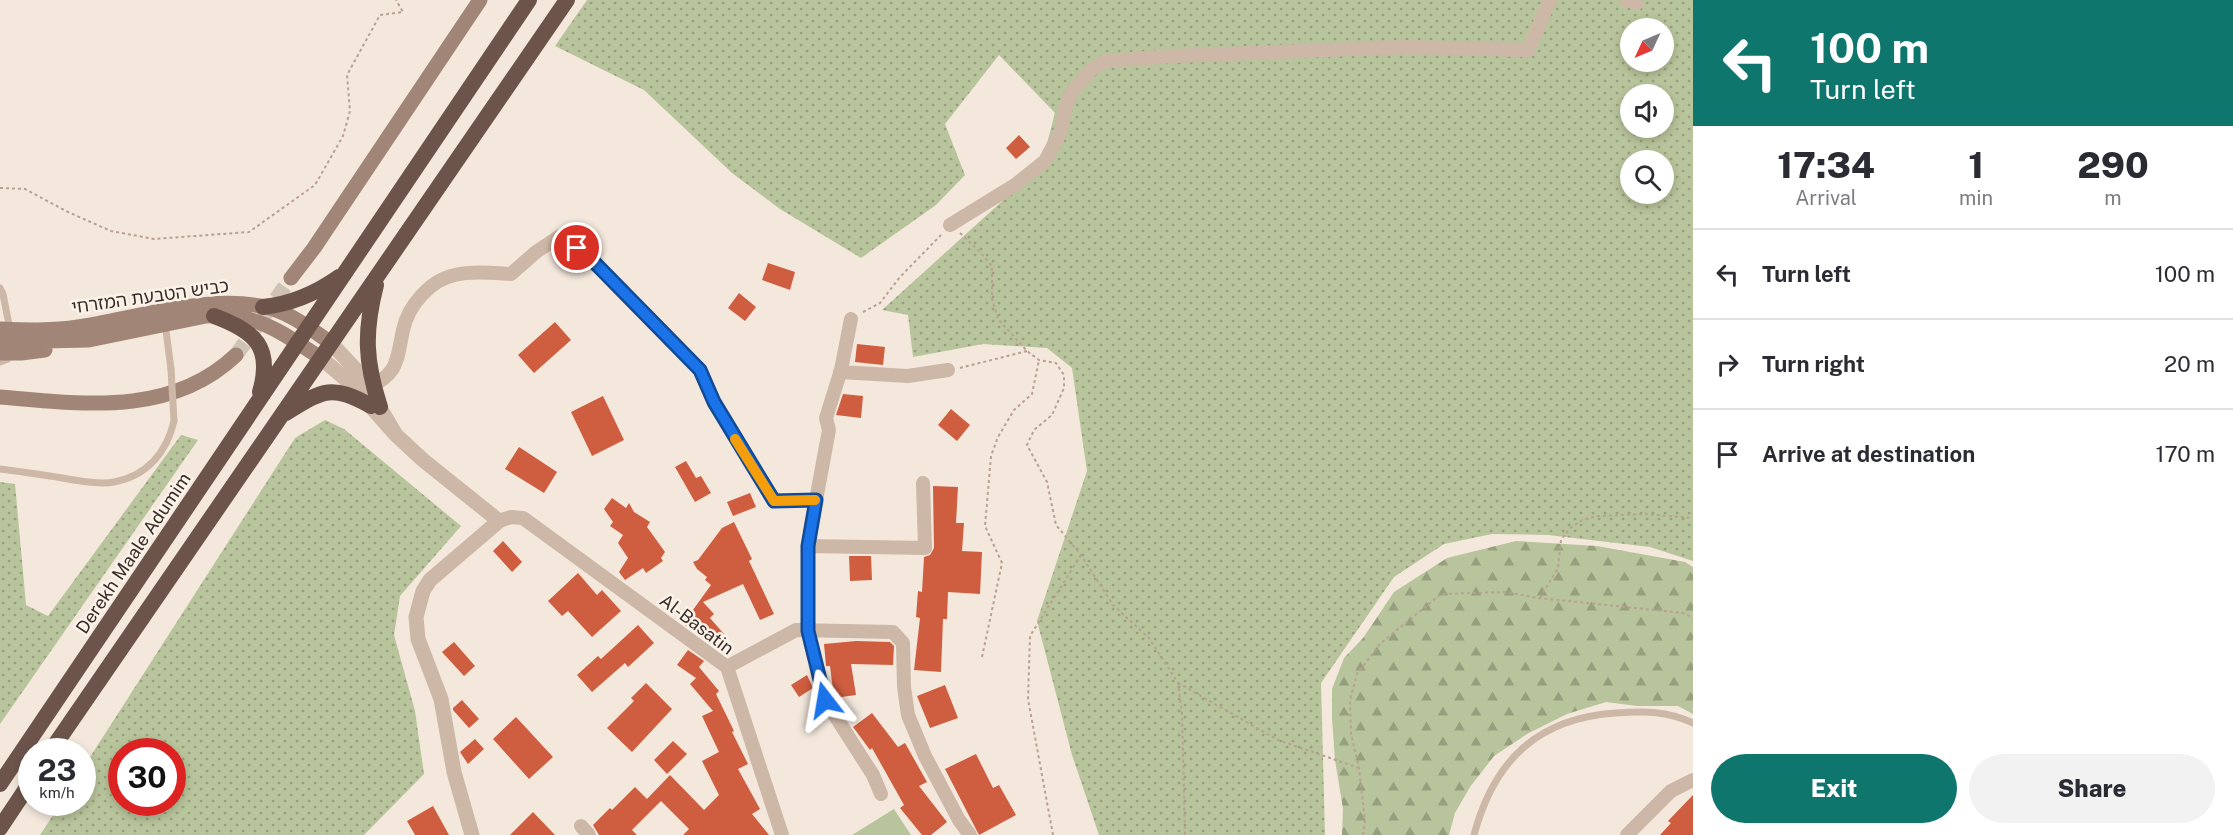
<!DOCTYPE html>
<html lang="en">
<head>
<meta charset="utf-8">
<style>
  :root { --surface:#fff; --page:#f2f2f3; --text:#2b2b33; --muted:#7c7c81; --line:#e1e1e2; --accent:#0f766e }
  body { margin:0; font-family:"Public Sans","Noto Sans Hebrew",sans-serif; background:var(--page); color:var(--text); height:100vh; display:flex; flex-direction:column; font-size:22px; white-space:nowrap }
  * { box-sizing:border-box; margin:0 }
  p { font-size:20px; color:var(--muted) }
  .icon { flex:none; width:33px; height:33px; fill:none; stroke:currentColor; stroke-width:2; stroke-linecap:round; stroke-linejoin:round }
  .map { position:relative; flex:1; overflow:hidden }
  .panel { display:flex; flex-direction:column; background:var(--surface); width:540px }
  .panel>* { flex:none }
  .hud { background:#0f766e; color:#fff; overflow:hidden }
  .needle { width:39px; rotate:226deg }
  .fabs { position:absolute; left:1620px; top:18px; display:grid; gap:12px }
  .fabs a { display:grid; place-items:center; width:54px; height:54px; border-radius:50%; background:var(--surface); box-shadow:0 3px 9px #0003; font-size:30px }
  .speed { position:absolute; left:18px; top:738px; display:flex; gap:12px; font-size:30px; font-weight:700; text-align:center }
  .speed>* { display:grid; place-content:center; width:78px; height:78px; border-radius:50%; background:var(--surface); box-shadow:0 3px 9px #0003; line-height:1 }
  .speed small { font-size:15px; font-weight:400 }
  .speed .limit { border:9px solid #d22; background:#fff; color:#111 }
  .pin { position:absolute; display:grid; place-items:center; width:51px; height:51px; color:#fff; margin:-26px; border:3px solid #fff; border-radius:50%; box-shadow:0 2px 6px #0007 }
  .me { position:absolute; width:66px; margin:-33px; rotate:346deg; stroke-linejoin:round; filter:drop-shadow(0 0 4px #0008) }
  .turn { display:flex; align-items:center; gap:21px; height:126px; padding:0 18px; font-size:27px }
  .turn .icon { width:78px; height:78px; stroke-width:2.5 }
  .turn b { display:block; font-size:42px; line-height:51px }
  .eta { display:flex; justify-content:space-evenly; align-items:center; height:102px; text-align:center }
  .eta b { font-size:36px; font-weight:800; line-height:42px }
  .cta { display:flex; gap:12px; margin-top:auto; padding:12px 18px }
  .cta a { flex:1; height:69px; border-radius:36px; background:var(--accent); color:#fff; font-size:24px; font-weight:800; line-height:69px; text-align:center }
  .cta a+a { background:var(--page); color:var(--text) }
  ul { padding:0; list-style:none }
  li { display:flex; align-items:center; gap:18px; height:90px; padding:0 18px; border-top:2px solid var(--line) }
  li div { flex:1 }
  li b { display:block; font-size:22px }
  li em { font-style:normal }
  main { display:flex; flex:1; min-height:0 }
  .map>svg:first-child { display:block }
  .grass { fill:url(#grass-dots); fill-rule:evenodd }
  .forest { fill:url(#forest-firs) }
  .garden { fill:#b8c49b }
  .building { fill:#cf5d3f }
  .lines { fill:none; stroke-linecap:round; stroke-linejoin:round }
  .secondary-tunnel { stroke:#cfc3b8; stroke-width:15; stroke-dasharray:15 8; stroke-linecap:butt }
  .path { stroke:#b9a191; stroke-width:2; stroke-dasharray:3 3; stroke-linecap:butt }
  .service { stroke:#cdb7a7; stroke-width:7 }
  .minor { stroke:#cdb7a7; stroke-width:14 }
  .tertiary { stroke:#cdb7a7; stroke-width:15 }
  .secondary { stroke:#a18678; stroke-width:15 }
  .trunk { stroke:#6c544b; stroke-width:16 }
  .service-bridge { stroke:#cdb7a7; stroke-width:7 }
  .route-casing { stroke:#114b97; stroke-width:15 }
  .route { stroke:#1a73e8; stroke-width:10 }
  .slow { stroke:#f59e0b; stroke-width:10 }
  .labels { text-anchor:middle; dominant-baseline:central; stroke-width:5; stroke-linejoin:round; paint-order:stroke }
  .street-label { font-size:18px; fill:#392d28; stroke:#fbf2e9 }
</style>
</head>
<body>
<main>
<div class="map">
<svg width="1693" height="835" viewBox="0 0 1693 835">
  <defs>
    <pattern id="grass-dots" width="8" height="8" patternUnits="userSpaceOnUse" patternTransform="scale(1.5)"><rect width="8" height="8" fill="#b8c49b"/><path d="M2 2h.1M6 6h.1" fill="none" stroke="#97a07e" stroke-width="1.8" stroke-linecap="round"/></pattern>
    <pattern id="forest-firs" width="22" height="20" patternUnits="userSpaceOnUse" patternTransform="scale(1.5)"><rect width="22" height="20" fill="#b8c49b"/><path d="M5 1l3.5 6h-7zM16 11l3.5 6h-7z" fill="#97a07e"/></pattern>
  </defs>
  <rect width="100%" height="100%" fill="#f4e8dc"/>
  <path class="grass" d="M587,0H1693V561L1650,547L1548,535L1492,534L1444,544L1394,577L1321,683L1325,835H1099L1072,755L1037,621L1087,471L1072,368L1047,348L983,344L913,357L908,315L882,310L1041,166L1055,113L999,55L945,124L965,175L936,205L861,258L780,209L732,173L644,90L555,46ZM1630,28H1664V62H1630ZM1630,94H1664V128H1630ZM1630,160H1664V194H1630Z
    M325,420L344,429L461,526L400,596L394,635L415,711L424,774L364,835H40L61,803L82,802L83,768L295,438ZM122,752H172V802H122Z
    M181,435L198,440L0,724V482L15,484L26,605L48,616Z"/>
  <path class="forest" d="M1516,541L1597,546L1685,562L1693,567V714L1678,706H1637L1606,702L1567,714L1527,734L1494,756L1470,787L1455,813L1449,835H1342L1343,809L1335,760L1332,718V689L1344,658L1363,638L1394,592L1447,558Z"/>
  <path class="garden" d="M894,809L911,835H852Z"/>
  <path class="building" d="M1019,135L1030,147L1016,159L1006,148Z
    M768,263L795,272L790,290L762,280Z
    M739,293L756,307L745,321L728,308Z
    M555,322L571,340L534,373L518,355Z
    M857,344L885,347L883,365L855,362Z
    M843,394L863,396L861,418L836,415Z
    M603,396L624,440L592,456L571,412Z
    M951,409L970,425L957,441L938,425Z
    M519,447L557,472L544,493L505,469Z
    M686,461L696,478L701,476L711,493L695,502L675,467Z
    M933,486L958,487L956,523H964L962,551L982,552L980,594L948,592L947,619H943L941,672L914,670L920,618L916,617L918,591L922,592L924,557L930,555L934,548Z
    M750,493L756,507L733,516L727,502Z
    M612,498L626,508L629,503L634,512L650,522L647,527L665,552L661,558L663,561L646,573L643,568L625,580L619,572L628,558L618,543L623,535L610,526L613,522L604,509Z
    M734,522L752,559L749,561L774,614L760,620L743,584L703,602L714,614L710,618L724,634L711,644L681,622L690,614L711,585L705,580L707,577L697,569L693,562L698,560L722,528Z
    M503,541L522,562L512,572L493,551Z
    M849,556H871L872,580L850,581Z
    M578,573L597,595L602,590L621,611L592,637L568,611L562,616L548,601Z
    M638,625L654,643L628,667L625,663L592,692L577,675L598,656L601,659Z
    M856,641L890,642L894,646L893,665L851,664L856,695L834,698L830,666H826L824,644Z
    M454,642L475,666L464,676L442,652Z
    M688,650L704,661L699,667L719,691L716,694L734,731L732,732L748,764L738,769L760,809L752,814L769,835H683L689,829L661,801L632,830L637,835H599L593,825L610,808L612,810L635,787L647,799L670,775L704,810L719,795L702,761L719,752L702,716L713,711L690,684L696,678L677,665Z
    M807,675L813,688L799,697L791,685Z
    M646,683L672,709L632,752L607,728L634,701L631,698Z
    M945,685L958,718L930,728L917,696Z
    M462,700L479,719L469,728L453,710V708Z
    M872,713L898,747L905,743L927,782L919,786L947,822L931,835H922L900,808L904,805L872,748L870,750L853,727Z
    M516,717L553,757L529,779L493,739Z
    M475,739L484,749L468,764L460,752Z
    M673,741L687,754L667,774L654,760Z
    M976,754L993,788L999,785L1016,815L979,835L945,769Z
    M1693,795V835H1660L1671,823L1668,821Z
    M433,806L449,835H415L407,821Z
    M533,812L555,835H510Z"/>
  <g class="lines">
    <path class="secondary-tunnel" d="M236,355L291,278"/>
    <path class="path" d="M0,188L25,189L68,212L111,231L154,239L249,232L315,185L343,136L350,111L347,75L380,15L403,12L396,0
      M960,233L978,250L992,266V299L998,319L1027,351L1039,360L1056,363L1064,375V388L1052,415L1034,430L1027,445L1047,482L1056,525L1081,555L1113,605L1149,638L1178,683L1182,713L1185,835
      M863,312L880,303L900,277L941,235
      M960,368L1027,351
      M1540,598L1558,568L1561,540L1569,529L1582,520L1598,516L1645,514L1693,518
      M982,657L1002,563L985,526L991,456L998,437L1014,410L1032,394L1039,360
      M1178,683L1278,740L1359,768
      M1053,835L1028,699L1030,636L1081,555
      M1363,835L1365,821L1359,768L1351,734L1350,700L1357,674L1380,644L1441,594L1504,592L1539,598L1683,613L1693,618"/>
    <path class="service" d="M0,288L3,294L10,330
      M165,323L171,369
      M0,362L8,359L10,355
      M0,469C23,472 46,475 68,479C82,481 100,485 114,482C147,476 167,452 174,421
      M1474,835C1494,760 1538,718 1616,713C1645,711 1667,711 1693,723"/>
    <path class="minor" d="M1626,0L1637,3
      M950,225L1015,185L1045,161L1060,133L1066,106L1072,92L1092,69L1106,61L1173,56L1406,47L1528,50L1550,0
      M840,372L908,376L948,370
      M366,389C399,373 396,363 403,330C408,306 430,280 455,275C473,271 492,273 511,274L536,252L560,236L593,261L700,370L714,402L751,465L775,501L816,500L808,546V631L825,700L873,775L881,794
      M816,500L829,430L826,418L841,370L851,319
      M499,521L511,517L523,518L727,667L782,835
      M808,546L925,548L923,483
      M727,667L796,630L893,632L903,643L904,687L908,715L925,756L959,820L970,835
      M581,826L589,835
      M1627,835L1671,791L1693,780"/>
    <path class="tertiary" d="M321,358L349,382L396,435L360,374L331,343
      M396,435L423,460L499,521L430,580L423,591L416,617L418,639L441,699L454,772L472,835"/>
    <path class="secondary" d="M291,278L314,248L480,0
      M0,329C26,330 52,331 78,327C137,318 225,289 281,312C299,319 315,332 331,343
      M0,342L89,340L206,316C261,314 277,330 321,358
      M0,353H21L45,350
      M0,397C82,404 171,417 236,355"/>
    <path class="trunk" d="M376,285C364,332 365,361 380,407
      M263,307C292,304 315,294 339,277
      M214,316C255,331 273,347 260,392
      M286,413C323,390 331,384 371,406
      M50,752L567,0
      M0,784L529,0
      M0,828L32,780"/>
    <path class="service-bridge" d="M171,369L174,421"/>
  </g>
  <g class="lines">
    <defs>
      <path id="route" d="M577,248L593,261L700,370L714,402L774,501L816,500L808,546V631L825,700"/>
    </defs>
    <use href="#route" class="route-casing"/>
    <use href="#route" class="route"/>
    <path class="slow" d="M735,439L774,501L815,500"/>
  </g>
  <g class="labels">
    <g class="street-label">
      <text transform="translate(150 296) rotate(-8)">כביש הטבעת המזרחי</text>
      <text transform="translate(133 553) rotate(-56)">Derekh Maale Adumim</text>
      <text transform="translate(697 624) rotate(37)">Al-Basatin</text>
    </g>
  </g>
</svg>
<div class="fabs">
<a><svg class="needle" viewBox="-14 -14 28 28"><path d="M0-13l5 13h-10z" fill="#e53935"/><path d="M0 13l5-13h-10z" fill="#7c7c81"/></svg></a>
<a><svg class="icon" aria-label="sound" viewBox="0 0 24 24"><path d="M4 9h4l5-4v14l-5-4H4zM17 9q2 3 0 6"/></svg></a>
<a><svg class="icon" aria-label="search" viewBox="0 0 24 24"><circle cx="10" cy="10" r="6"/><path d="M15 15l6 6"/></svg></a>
</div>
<div class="speed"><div>23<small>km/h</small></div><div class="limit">30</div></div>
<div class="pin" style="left:577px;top:248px;background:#d93025"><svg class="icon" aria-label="arrive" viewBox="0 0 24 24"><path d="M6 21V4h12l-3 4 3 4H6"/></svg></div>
<svg class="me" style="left:825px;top:700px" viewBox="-20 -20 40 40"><path d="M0-17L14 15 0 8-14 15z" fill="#1a73e8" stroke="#fff" stroke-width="4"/></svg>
</div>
<section class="panel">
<div class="hud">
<div class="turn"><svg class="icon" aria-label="left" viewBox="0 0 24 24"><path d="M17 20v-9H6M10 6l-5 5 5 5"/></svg><div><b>100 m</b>Turn left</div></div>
</div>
<div class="eta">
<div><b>17:34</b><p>Arrival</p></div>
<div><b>1</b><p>min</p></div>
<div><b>290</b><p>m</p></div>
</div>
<ul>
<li><svg class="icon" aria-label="left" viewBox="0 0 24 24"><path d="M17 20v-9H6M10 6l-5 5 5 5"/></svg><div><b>Turn left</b></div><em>100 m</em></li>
<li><svg class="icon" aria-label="right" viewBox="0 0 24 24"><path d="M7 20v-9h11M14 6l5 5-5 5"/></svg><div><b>Turn right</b></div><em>20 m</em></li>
<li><svg class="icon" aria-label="arrive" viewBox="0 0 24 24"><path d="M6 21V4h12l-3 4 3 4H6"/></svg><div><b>Arrive at destination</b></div><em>170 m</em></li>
</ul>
<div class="cta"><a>Exit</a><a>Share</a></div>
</section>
</main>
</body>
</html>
